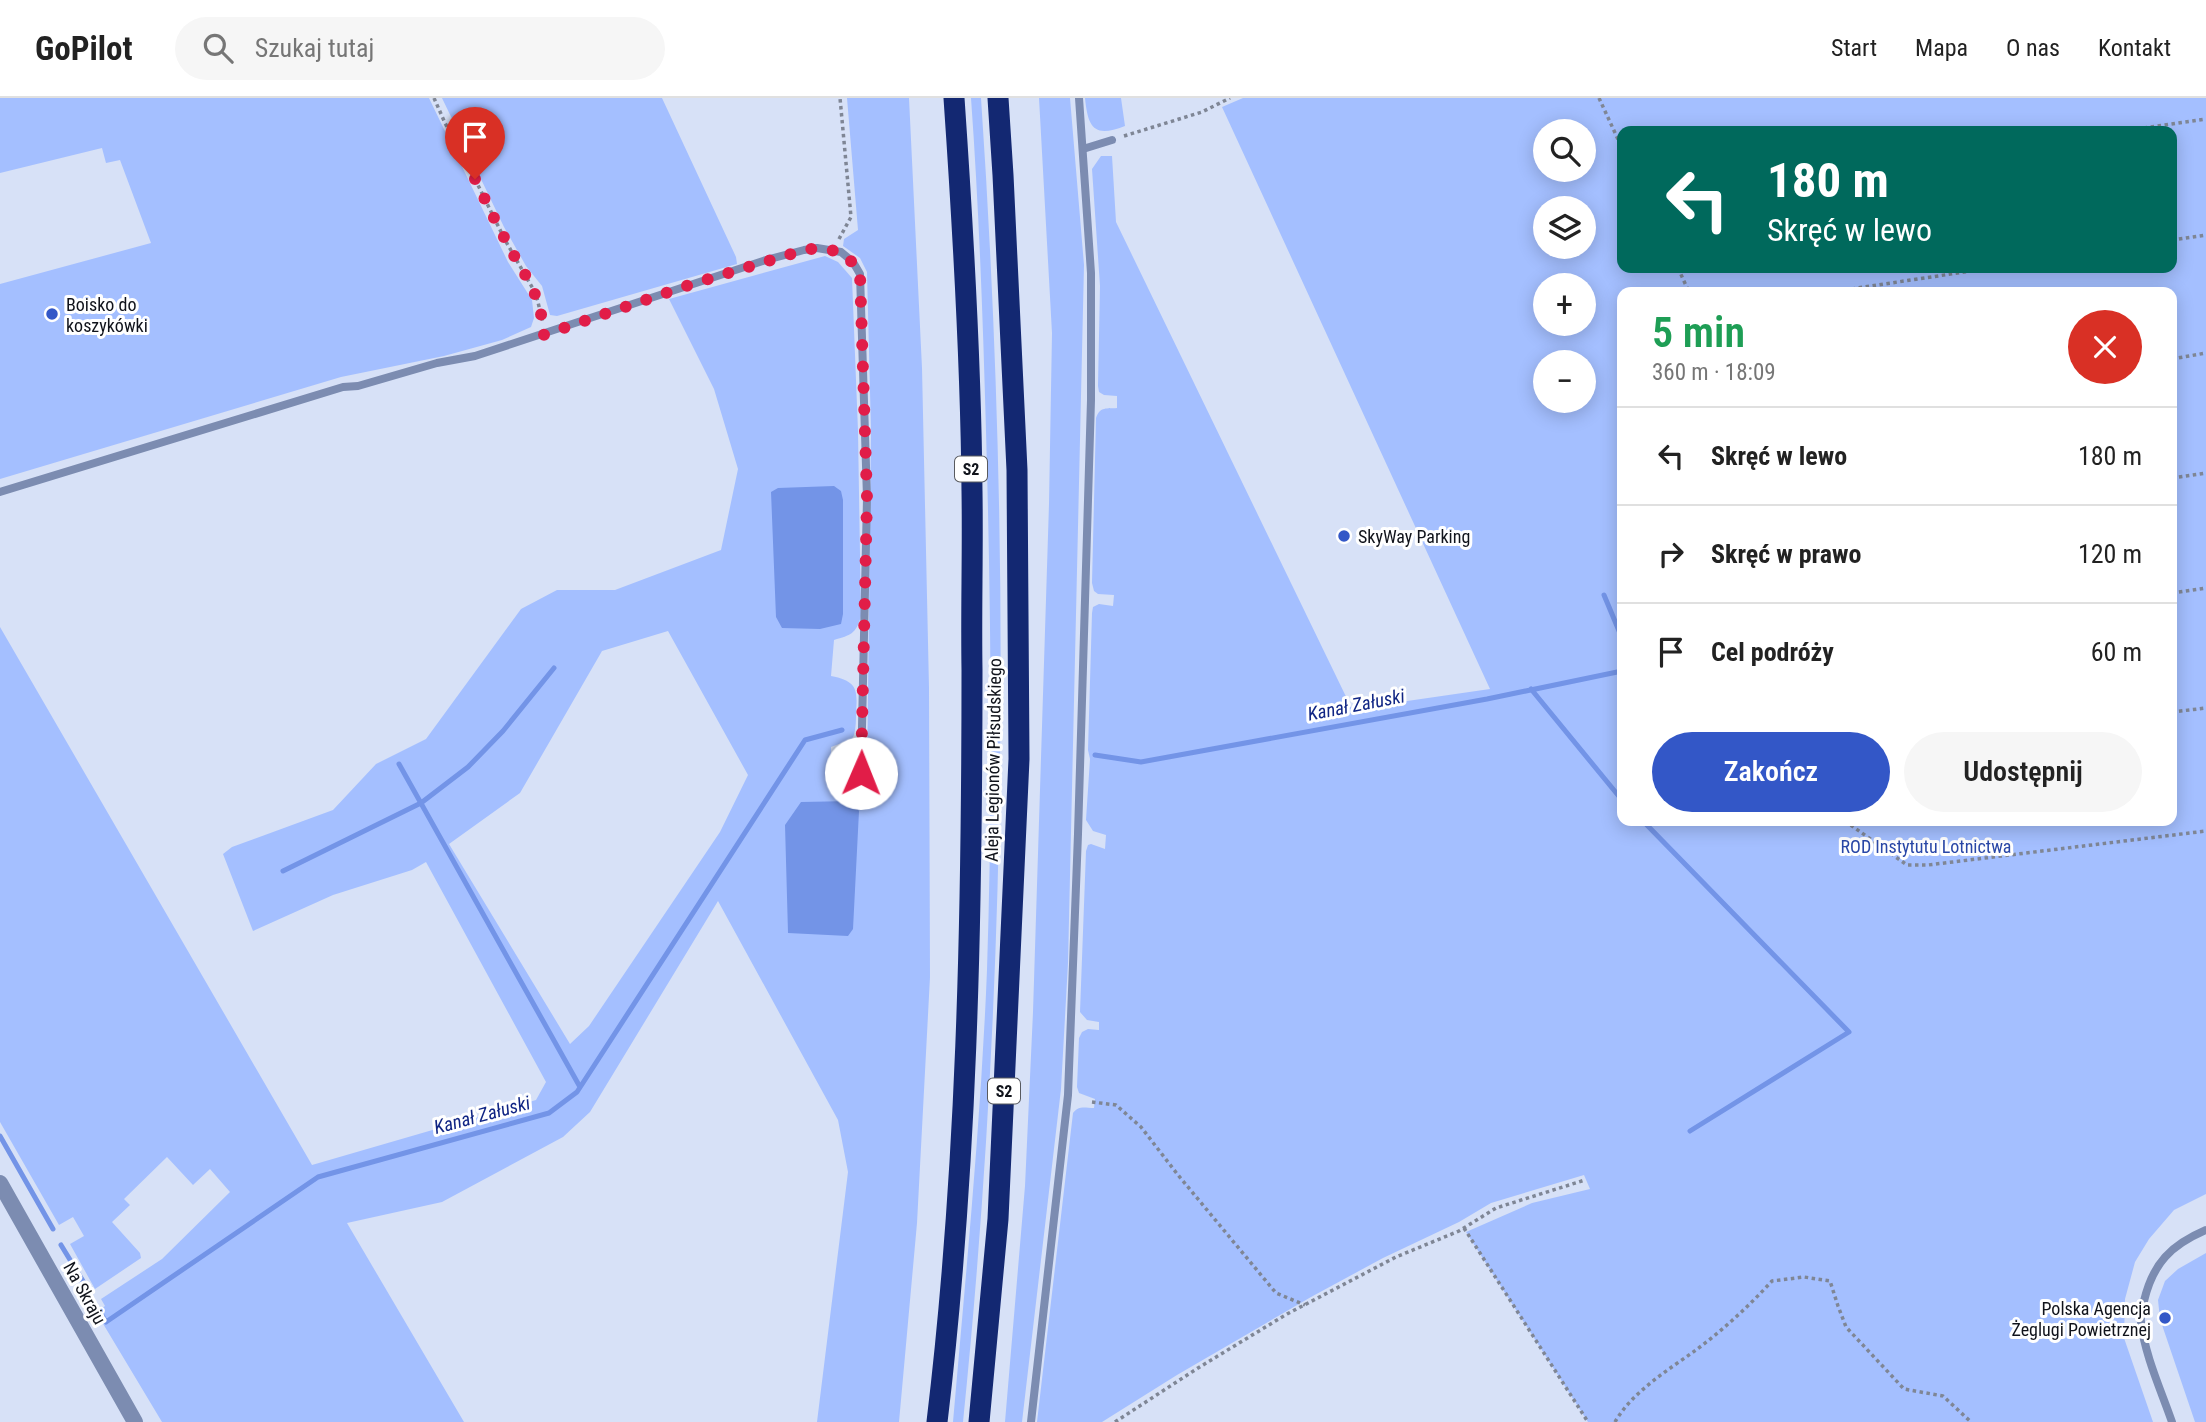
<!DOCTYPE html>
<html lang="pl">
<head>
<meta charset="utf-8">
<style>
  :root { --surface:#fff; --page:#f6f6f6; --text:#222; --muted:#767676; --line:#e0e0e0; --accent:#3357c7 }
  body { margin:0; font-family:"Roboto Condensed",sans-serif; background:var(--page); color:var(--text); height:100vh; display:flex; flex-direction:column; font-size:26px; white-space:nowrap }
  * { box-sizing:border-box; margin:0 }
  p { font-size:23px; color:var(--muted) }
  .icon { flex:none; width:38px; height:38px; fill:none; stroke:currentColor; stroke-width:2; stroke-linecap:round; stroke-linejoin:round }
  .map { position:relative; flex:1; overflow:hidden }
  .drawer { position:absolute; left:1617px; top:189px; width:560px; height:539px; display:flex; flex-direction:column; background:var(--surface); border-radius:14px; box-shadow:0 4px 18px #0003 }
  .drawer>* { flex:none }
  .guide { position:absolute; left:1617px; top:28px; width:560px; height:147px; border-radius:14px; box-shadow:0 4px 18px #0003; background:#00695c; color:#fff; overflow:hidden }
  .controls { position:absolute; left:1533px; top:21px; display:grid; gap:14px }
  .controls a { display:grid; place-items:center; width:63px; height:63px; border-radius:50%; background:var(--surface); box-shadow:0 4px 18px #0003; font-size:35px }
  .pin { position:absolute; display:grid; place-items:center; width:60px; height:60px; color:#fff; margin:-72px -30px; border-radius:50% 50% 50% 0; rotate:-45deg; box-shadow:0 0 7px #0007 }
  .pin .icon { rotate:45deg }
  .me { position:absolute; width:77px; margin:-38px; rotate:1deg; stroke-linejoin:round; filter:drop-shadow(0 0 5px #0008) }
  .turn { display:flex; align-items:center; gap:24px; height:147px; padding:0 35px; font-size:32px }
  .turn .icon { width:91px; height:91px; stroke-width:2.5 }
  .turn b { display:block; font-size:49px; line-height:60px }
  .round { display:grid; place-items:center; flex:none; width:74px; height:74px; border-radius:37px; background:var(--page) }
  .overview { display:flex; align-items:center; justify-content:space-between; height:119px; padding:0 35px }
  h1 { font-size:42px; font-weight:600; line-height:52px; color:#1e9e55 }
  .cta { display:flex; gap:14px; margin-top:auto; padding:14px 35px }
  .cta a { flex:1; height:80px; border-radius:42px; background:var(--accent); color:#fff; font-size:28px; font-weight:600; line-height:80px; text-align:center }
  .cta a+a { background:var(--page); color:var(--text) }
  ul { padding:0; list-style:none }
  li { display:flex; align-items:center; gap:21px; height:98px; padding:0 35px; border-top:2px solid var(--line) }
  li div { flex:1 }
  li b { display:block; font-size:26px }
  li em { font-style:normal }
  header { display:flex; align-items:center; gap:42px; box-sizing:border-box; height:98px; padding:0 35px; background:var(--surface); border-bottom:2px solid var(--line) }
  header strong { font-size:33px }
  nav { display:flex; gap:38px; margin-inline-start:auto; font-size:24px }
  .search { width:490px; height:63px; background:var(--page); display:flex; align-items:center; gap:18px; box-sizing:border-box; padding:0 24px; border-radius:38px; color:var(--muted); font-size:26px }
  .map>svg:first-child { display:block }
  .green { fill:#a4bfff; fill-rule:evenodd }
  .water { fill:#7394e7 }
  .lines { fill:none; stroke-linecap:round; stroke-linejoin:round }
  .stream { stroke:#7394e7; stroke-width:5 }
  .path { stroke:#7f8695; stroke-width:3.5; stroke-dasharray:3.5 3.5; stroke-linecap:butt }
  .service { stroke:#7c8cb1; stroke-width:8 }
  .minor { stroke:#7c8cb1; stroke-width:16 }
  .motorway { stroke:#132872; stroke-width:21 }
  .route { stroke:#e11d48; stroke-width:12; stroke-dasharray:0 21.6 }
  .poi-dot { fill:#3357c7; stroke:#fff; stroke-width:2.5 }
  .labels { text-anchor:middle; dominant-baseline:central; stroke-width:6; stroke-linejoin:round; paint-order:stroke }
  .shield { fill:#fff; stroke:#585a5f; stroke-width:2 }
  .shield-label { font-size:16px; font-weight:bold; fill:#10131b }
  .poi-label { font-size:18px; fill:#10131b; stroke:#fff; text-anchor:start }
  .street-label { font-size:18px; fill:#10131b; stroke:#fff }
  .park-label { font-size:18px; fill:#2947a7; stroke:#fff }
  .water-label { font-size:19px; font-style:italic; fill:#102584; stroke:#fff }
</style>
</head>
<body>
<header>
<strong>GoPilot</strong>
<div class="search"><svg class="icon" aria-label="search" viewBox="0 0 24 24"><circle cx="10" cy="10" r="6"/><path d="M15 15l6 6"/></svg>Szukaj tutaj</div>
<nav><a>Start</a><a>Mapa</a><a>O nas</a><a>Kontakt</a></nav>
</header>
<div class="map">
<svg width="2206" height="1324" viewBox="0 0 2206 1324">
  <rect width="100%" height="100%" fill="#d7e1f7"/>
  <path class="green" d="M0,0H429L508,164L532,202L534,220L531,229L502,242L444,258L341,279L0,381V186L151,145L120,62L106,65L102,50L0,75Z
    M442,0H662L736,159L737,166L557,218L550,217L542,188L526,168L504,129Z
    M847,0H909L922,270L929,590L930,879L917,1125L899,1324H817L848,1074L838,1022L718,803L590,1014L563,1039L442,1104L347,1125L464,1324H162L96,1214L105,1208L101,1201L162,1161L230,1094L210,1071L193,1087L167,1059L124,1101L130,1107L112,1124L140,1155L141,1160L95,1191L70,1146L84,1138L73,1119L59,1127L0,1024V529L312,1067L536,1002L546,984L426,764L412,772L333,797L253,833L223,756L232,749L333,712L376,666L426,641L521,511L557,492H615L721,452L738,371L714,291L669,201L825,158L838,164L852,180L858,333L861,518C856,536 851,537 834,542L831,578C856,583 858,590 856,614C856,622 856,629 854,637L852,641L831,649L832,683L867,684L871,333L867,174L860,160L843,148L844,141L858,132ZM668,533L748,677L720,734L589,928L570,946L449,746L520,695L602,553Z
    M971,0H981C1011,441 1008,884 963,1324H953C966,1174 981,1023 987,872C993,693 991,512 986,333C983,222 979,111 971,0Z
    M1039,0H1070L1084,167L1068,865L1061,991L1022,1324H1005L1025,1088L1033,914L1049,406L1052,235Z
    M1085,0H1121L1125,28C1094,40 1088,30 1085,0Z
    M1243,0H2206V1096L2174,1112L2149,1141L2135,1164L2125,1201L2124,1240L2153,1324H1588L1466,1134L1532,1105L1590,1091L1584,1077L1491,1105L1459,1124L1383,1160L1311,1199L1177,1277L1102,1324H1037L1073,1015C1079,1007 1085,1010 1094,1010L1095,1001L1079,995L1077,989L1079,940L1082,934L1088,931L1099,932V924L1087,922L1080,914L1086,753L1088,747L1091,746L1105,751L1106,737L1093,733L1086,722L1090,661L1088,652L1092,515L1093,509L1099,506L1113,508L1114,497L1098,496L1094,493L1092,485L1096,320C1100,308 1107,311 1117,310V298L1104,297L1099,294L1098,288L1100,188L1092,71L1101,58H1112L1116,124L1352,611L1490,591L1222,9ZM1545,33H1584V72H1545ZM1622,33H2172V170H1622ZM1545,110H1584V149H1545ZM1584,187V226H1545V187ZM1622,194H2172V723H1622ZM1545,264H1584V303H1545Z
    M2206,1155V1324H2195L2160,1221L2158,1202L2165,1183L2178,1171Z"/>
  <path class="water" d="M834,388L841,393L843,402V516L841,526L820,531L782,530L776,519L771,394L778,390Z
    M853,703L859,713L853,831L848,838L788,835L785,727L801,704Z"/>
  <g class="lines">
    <path class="stream" d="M1604,497L1622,540
      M1531,591L1622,702
      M1095,657L1141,664L1487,601L1622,573
      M399,666L580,989
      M1643,723L1849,934L1690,1033
      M283,773L421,705L468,669L503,633L554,570
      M0,1038L53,1131
      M61,1147L86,1188
      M100,1214L106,1224L318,1079L549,1015L577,994L805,642L842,632"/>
    <path class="path" d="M434,0L445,25L475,81L505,142L536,196L543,225
      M1599,0L1622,50
      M2123,33L2206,21
      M1124,38L1202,14L1230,0
      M839,141L851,119L840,0
      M2172,142L2206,137
      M1678,170L1689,194
      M1831,194L1991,170
      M2172,261L2206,255
      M2172,380L2206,375
      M2172,495L2206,490
      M2172,614L2206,610
      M1845,723L1907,767H1928L2206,733
      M1092,1004L1116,1007L1141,1029L1178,1077L1276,1195L1305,1207
      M1464,1130L1588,1324
      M1115,1324L1198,1270L1287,1216L1396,1159L1459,1133L1496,1110L1585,1082
      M1615,1324C1632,1294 1668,1272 1696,1252C1723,1232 1749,1208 1772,1183L1804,1179L1830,1183L1838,1208L1846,1229L1904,1291L1943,1298L1971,1324"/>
    <path class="service" d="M1083,51L1112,42
      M0,394L343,289L358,288L437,265L475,258L766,162L804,152L817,150L841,154L853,164L860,176L867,400L861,675
      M1031,1324L1068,997L1078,736L1091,302V175L1079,0
      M2172,1324C2161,1292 2145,1258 2141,1224C2140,1217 2143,1210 2144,1203C2153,1165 2171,1147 2206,1132"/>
    <path class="minor" d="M0,1085L135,1324"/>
    <path class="motorway" d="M937,1324C967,1075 972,823 972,572C971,512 973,453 972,393C971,262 963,130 954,0
      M979,1324L998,1121L1019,661L1017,372L1003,77L998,0"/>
  </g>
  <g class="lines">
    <path class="route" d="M475,81C485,101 494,121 505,141C522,175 543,196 543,237L689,187L804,152C829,148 848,153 860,176L867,400L861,675"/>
  </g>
  <g class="poi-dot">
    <circle cx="52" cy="216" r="7"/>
    <circle cx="1344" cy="438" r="7"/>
    <circle cx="2165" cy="1220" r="7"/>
  </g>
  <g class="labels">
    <g class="shield">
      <rect x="955" y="358.5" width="32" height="25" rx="5"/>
      <rect x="988" y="980.5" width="32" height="25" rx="5"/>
    </g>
    <g class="shield-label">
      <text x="971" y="371">S2</text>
      <text x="1004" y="993">S2</text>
    </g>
    <g class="poi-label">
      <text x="66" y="206">Boisko do<tspan x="66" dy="21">koszykówki</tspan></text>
      <text x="1358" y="438">SkyWay Parking</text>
      <text x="2151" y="1210" text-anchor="end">Polska Agencja<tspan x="2151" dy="21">Żeglugi Powietrznej</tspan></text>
    </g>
    <g class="street-label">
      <text transform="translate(993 662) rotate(-89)">Aleja Legionów Piłsudskiego</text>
      <text transform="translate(85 1195) rotate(61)">Na Skraju</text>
    </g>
    <g class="park-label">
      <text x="1926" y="748">ROD Instytutu Lotnictwa</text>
    </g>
    <g class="water-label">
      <text transform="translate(1356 607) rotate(-11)">Kanał Załuski</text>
      <text transform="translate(482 1017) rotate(-15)">Kanał Załuski</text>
    </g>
  </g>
</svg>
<div class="controls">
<a><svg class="icon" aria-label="search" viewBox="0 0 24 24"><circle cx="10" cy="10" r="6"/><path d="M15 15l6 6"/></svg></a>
<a><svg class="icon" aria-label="layers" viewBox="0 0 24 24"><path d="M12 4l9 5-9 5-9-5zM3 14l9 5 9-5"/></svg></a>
<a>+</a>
<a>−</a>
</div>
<div class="pin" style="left:475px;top:81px;background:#d93025"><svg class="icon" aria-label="arrive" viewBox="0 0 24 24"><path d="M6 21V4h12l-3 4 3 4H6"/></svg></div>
<svg class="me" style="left:861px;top:675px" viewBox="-20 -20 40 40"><circle r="19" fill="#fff"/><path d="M0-13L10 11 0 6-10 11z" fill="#e11d48"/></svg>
<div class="guide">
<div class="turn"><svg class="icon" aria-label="left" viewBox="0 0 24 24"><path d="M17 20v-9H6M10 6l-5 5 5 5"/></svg><div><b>180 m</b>Skręć w lewo</div></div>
</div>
<section class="drawer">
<div class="overview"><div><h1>5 min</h1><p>360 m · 18:09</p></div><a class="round" style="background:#d93025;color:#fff"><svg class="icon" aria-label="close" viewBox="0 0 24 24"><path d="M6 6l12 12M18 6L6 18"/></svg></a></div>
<ul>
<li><svg class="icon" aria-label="left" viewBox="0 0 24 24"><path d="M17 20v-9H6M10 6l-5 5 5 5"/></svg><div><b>Skręć w lewo</b></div><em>180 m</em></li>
<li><svg class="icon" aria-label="right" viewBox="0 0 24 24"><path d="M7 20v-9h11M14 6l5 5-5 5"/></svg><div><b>Skręć w prawo</b></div><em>120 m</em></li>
<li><svg class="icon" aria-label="arrive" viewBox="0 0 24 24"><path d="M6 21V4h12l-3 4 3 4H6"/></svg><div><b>Cel podróży</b></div><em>60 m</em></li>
</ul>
<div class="cta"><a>Zakończ</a><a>Udostępnij</a></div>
</section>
</div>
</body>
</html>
